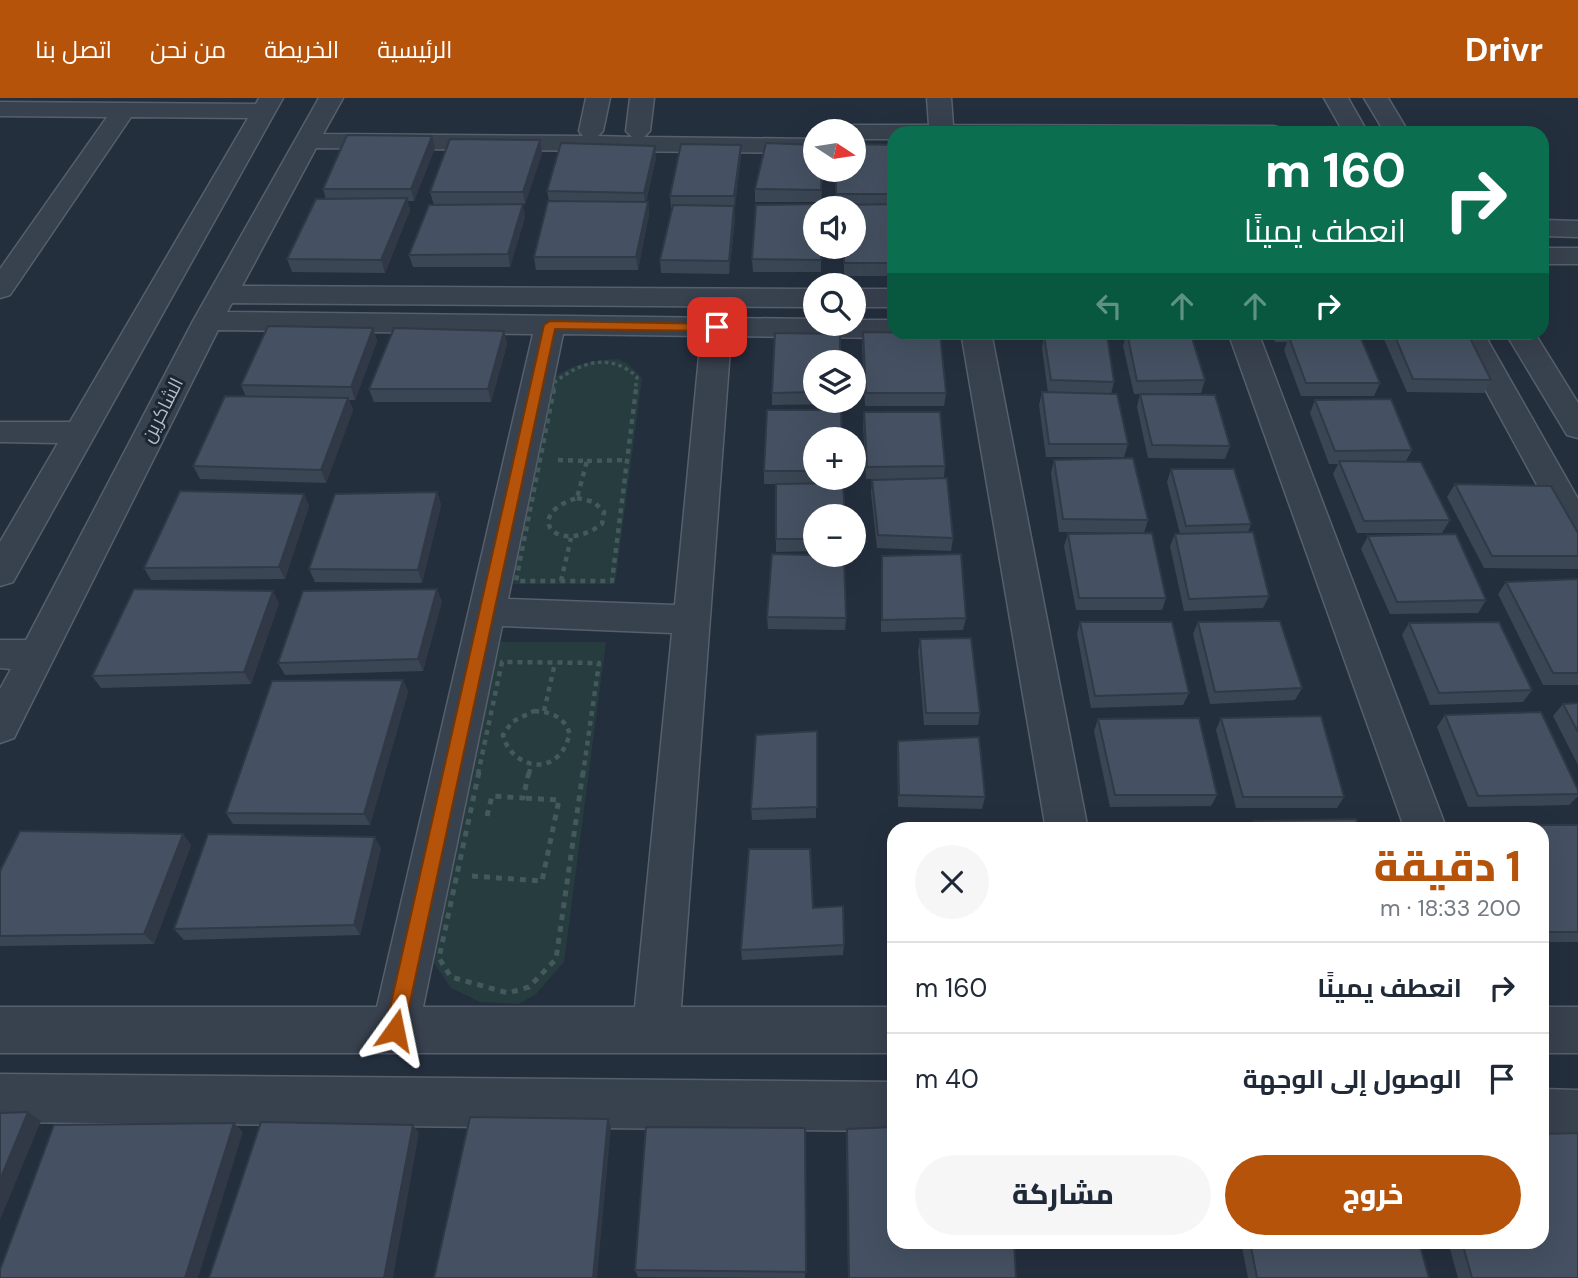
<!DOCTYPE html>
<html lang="ar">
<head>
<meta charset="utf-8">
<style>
  :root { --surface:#fff; --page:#f6f6f7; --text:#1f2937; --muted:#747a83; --line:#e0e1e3; --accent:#b45309 }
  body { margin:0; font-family:"DM Sans",Cairo,sans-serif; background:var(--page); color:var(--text); direction:rtl; height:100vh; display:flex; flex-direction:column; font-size:26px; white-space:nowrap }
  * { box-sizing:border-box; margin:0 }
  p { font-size:23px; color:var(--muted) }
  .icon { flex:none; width:38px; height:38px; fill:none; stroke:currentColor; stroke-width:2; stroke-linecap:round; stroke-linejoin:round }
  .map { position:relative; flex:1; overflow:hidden; direction:ltr }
  .side { position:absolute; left:887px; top:724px; width:662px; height:427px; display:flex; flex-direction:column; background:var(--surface); border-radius:21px; box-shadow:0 7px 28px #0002; direction:rtl }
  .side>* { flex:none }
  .banner { position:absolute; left:887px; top:28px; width:662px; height:214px; border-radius:21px; box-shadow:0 7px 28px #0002; direction:rtl; background:#0b6e4f; color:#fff; overflow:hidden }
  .needle { width:46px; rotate:102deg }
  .buttons { position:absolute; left:803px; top:21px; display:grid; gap:14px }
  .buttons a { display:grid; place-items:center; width:63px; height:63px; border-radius:50%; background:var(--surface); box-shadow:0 7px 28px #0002; font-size:35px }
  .pin { position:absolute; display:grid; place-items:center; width:60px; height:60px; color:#fff; margin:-30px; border-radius:14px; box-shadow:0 4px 10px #0006 }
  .me { position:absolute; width:77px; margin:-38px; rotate:12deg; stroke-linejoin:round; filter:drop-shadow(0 0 5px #0008) }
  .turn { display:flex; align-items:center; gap:24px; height:147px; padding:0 28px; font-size:32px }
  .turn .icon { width:91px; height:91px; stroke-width:2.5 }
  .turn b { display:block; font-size:49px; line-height:60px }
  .lanes { display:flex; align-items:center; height:66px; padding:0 28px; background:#0003; justify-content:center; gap:35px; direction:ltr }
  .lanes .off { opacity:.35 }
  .round { display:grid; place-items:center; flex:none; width:74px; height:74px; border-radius:37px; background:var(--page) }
  .summary { display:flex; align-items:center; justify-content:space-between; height:119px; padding:0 28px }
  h1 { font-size:42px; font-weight:800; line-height:52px; color:var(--accent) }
  .cta { display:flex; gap:14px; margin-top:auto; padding:14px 28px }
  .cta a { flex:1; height:80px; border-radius:42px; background:var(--accent); color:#fff; font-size:28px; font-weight:800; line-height:80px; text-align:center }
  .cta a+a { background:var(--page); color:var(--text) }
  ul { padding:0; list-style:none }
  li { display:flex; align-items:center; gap:21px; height:91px; padding:0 28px; border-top:2px solid var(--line) }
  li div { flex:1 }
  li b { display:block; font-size:26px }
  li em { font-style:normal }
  header { display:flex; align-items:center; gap:42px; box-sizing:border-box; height:98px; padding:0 35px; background:var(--accent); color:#fff }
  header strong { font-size:33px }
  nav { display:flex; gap:38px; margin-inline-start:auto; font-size:24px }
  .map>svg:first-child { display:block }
  .green { fill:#263c3f }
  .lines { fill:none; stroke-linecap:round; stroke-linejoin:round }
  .minor-casing { stroke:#565f6c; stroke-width:3 }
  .path-far2 { stroke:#44595c; stroke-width:3.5; stroke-dasharray:3.5 3.5; stroke-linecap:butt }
  .path-far1 { stroke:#44595c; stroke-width:4.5; stroke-dasharray:5 5; stroke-linecap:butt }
  .path { stroke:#44595c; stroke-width:5; stroke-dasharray:6 6; stroke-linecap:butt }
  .minor { fill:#38414e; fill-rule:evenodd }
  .wall { fill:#3b4654 }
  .shaded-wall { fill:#303945 }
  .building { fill:#455162; stroke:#303945; stroke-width:2 }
  .route { fill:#b45309; stroke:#753606; stroke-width:2 }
  .labels { text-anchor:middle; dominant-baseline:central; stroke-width:6; stroke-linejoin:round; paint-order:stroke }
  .street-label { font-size:19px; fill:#b4bcc9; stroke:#1d2633 }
</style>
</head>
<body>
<header>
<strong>Drivr</strong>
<nav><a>الرئيسية</a><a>الخريطة</a><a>من نحن</a><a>اتصل بنا</a></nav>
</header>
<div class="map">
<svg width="1578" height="1180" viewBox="0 0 1578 1180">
  <rect width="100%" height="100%" fill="#242f3e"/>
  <path class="green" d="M618,261L627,265L642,280L615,486H510L552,280C574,266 592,262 618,261Z
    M497,544H606L564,864L535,897L518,906L480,904L451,890L432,862Z"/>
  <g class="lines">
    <defs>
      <path id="minor" d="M259,0H283L13,484L0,488V444L58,345L0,344V324H70L248,20L131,19L10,197L0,200V171L107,19L0,18V4L256,6Z
        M319,0H343L323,36L583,38L579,33L586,0H610L603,33L598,38L632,39L626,33L630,0H654L650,33L644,39L816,41V55L316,50L242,188L816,191V209L232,205L227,214L816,221V226H854V222H894V234H906L894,240L731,238L681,909H894V955H0V909H377L533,236L218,232L14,640L0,645V591L11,571L0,570V542H26L193,223ZM563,236L701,238L675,507L508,501ZM502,528L672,535L635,909H423Z
        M927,0H951L953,27L1273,28L1282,30L1285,35H894V41H854V33H842L845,29L854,27H929Z
        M1324,0H1348L1368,35H1344Z
        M1364,0H1388L1409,35H1385Z
        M1542,122L1578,123V139L1542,138Z
        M1542,150H1578V166H1542Z
        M854,191H894V209H854Z
        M961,234H991L1088,732H1046Z
        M1228,234H1258L1447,732H1405Z
        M1454,234H1483L1578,401V443L1566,440Z
        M1505,234H1534L1578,305V340L1567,337Z
        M1542,909H1578V955H1542Z
        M0,976L894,984V1033L0,1024Z
        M1542,991L1578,992V1042L1542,1041Z"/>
    </defs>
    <use href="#minor" class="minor-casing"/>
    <path class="path-far2" d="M553,292L555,284C581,264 610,254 637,279L635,292"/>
    <path class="path-far1" d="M554,291L516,483H612L636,291
      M558,362L587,363L577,400
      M587,363L627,362
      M577,400L594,404L604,414L602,426C557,459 521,417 577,400Z
      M561,483L571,440
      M534,613C552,614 565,619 570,637C567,643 564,653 559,657C539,678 508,661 503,637L512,624Z
      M544,613L555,565
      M478,676L502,564L599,565L583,676
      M529,676L531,666"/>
    <path class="path" d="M479,674L439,860L451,879L508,895L529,889L556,861L583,674
      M487,718L492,698L523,700L529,674
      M472,778L542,783L559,702L523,700"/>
    <use href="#minor" class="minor"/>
  </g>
  <path class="wall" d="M741,47V59L734,111L735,121L729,176L661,175L660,162L673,110H671L670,98Z
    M894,47V178H844V108H835L836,72Z
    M435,50L414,103H407L410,112L385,175L292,174L287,161L326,101L323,91Z
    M542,55L525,106L434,107L430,94Z
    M656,60L646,104H648L649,116L638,172H536L534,159L549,103L547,93Z
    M823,72L821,104H755V91Z
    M525,119L510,169H413L409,157Z
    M821,149V174H753L752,161Z
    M373,230L377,243L355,302H349L353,312L326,385L200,381L193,368L246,299L241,287Z
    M504,233L507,246L491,304H374L369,291Z
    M863,234L946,295L944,308H865L862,247Z
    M1120,234H1185V237Z
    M1271,234H1356L1354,238L1380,285L1374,298H1301L1284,252L1287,244H1275Z
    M1385,234H1467L1491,282L1484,295L1407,294L1383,239Z
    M1127,235L1205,282L1201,295L1134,296L1123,248Z
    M1044,238L1114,284L1111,296L1128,346L1124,359H1046L1039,307L1042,294L1048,295L1042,250Z
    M816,264V303H840V306L772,307V295Z
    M1140,296L1230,348L1225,361L1148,360L1137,309Z
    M1315,302L1412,352L1406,363L1450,422L1442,435H1357L1333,376L1338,366H1329L1310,315Z
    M864,314L945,368L944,380L953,440L951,453L877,450L871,395L872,382L915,381H866L863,327Z
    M816,341V380H842V385L816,418V453L776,454V386H778H764V373Z
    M1054,362L1148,422L1144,435L1059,434L1051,375Z
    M1171,371L1251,426L1248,434L1269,498L1263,510L1184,513L1170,448L1175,436H1180L1167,384Z
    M1455,386L1578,435V471L1484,470L1447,399Z
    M437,394L441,407L422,485L315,484L309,471Z
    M304,396L309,408L285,481L151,482L144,470Z
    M1068,436L1166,500L1162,512H1076L1064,448Z
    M1368,438L1486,502L1478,515L1390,516L1361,451Z
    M882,458L966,520L963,532L881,534V470Z
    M1578,481V587H1543L1498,496L1506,484Z
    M442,503L423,573L285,577L278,565Z
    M279,505L251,586L101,590L92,578Z
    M767,519L846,520L845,532L768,531Z
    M1080,524L1189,595L1183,607L1091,610L1077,536Z
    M1198,524L1302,590L1295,602L1210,606L1193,536Z
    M1409,525L1532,592L1523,604L1430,607L1402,537Z
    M920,541L980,615L978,627H924L918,553Z
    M403,582L408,594L370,727L233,726L226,715Z
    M1578,605V667L1553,618L1563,606Z
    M1445,617L1578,692V698L1569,707L1468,709L1437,629Z
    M1221,620L1344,699L1337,710H1236L1216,632Z
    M1098,621L1217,697L1211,708L1110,709L1094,633Z
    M817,633L816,720L752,722L751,711Z
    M898,643L985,699L982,711L898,709L897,654Z
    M1254,723L1359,732H1249Z
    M1489,727H1578V844H1542V732H1485Z
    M183,736L191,747L154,846L0,848V773Z
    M381,750L360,837L184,842L174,831Z
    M813,810L844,847L843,857L742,862L741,852Z
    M805,1030V1180L638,1179L635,1172Z
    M847,1031L1016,1180H848L846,1039Z
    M1241,1144H1419L1429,1180H1248Z
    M1448,1144H1542L1578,1180H1458Z"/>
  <path class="shaded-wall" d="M432,38L435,50L414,103L411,91Z
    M540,42L542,55L525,106L523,94Z
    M741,47V59L735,111L734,98Z
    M655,48L656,60L645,107L644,95Z
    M407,100L410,112L385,175L381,162Z
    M648,104L649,116L638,172L636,159Z
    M523,106L525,119L510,169L508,156Z
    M734,108L735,121L729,176V163Z
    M373,230L377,243L355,302L351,289Z
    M504,233L507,246L491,304L488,291Z
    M348,300L353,312L326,385L321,372Z
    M437,394L441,407L422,485L418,472Z
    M304,396L309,408L285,481L279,469Z
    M437,491L442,503L423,573L418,561Z
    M273,493L279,505L251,586L244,574Z
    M403,582L408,594L370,727L364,716Z
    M183,736L191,747L154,846L144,836Z
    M375,739L381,750L360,837L354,827Z
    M28,1014L41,1023L0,1122V1082Z
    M608,1021L611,1029L597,1180H593Z
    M234,1025L243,1034L198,1180H185Z
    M413,1027L419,1035L393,1180H384Z"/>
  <path class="building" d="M347,37L432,38L411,91H323Z
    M450,41L540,42L523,94H430Z
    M561,45L655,48L644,95L547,93Z
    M766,45L816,47V72H822L821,92L755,91Z
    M681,46L741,47L734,98H670Z
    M854,46L894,47V96H836V72H854Z
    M407,100L381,162L287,161L316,101Z
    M548,103L648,104L636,159H534Z
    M523,106L508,156L409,157L429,107Z
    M822,106V110H816V149H821V162L752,161L756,107Z
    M894,106V165H844V149H854V110H844V107Z
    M673,107L734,108L729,163L660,162Z
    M268,228L373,230L351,289L241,287Z
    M394,230L504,233L488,291H369Z
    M863,234L940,235L946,295H866Z
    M1393,234H1467L1491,282L1413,281Z
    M775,235L840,236V264H816V294L772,295Z
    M1127,235L1191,237L1205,282L1137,283Z
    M1107,237L1114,284L1051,282L1044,238Z
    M1360,238L1380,285H1306L1289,239Z
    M1042,294L1117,296L1128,346H1049Z
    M1140,296L1215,297L1230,348L1152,347Z
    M225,298L348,300L321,372L193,368Z
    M1391,301L1412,352L1335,353L1315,302Z
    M767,312H841L842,341H816V373H764Z
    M864,314H940L945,368L867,369Z
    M1133,360L1148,422L1063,421L1054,362Z
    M1339,363L1421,364L1450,422L1364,423Z
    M1171,371H1234L1251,426L1186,428Z
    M947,380L953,440L878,437L872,382Z
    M843,385L845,418H816V441H776V386Z
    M1455,386L1551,388L1578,435V458H1492Z
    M180,393L304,396L279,469L144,470Z
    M437,394L418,472L309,471L335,396Z
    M1253,434L1269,498L1189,501L1175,436Z
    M1152,435L1166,500H1079L1068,436Z
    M1456,436L1486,502L1397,504L1368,438Z
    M772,456L844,458L846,520L767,519Z
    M961,456L966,520L882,522V458Z
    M1578,481V575H1553L1506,484Z
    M134,491L273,493L244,574L92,578Z
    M437,491L418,561L278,565L303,493Z
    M1280,523L1302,590L1215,594L1198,524Z
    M1080,524H1172L1189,595L1095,598Z
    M1499,524L1532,592L1439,595L1409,525Z
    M971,540L980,615H926L920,541Z
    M403,582L364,716L226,715L272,583Z
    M1578,605V634L1563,606Z
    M1541,614L1578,692V696L1478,698L1445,617Z
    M1321,618L1344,699H1243L1221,620Z
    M1199,620L1217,697H1115L1098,621Z
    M817,633V709L751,711L756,637Z
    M979,639L985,699L899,697L898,643Z
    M1356,721L1359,732H1256L1254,723Z
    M1225,726L1227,732H1129V729Z
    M1489,727H1578V834H1542V732H1491Z
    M20,733L183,736L144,836L0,838V773Z
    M208,736L375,739L354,827L174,831Z
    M749,751H810L813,810L843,808L844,847L741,852Z
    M28,1014L0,1082V1015Z
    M470,1019L608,1021L593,1180H434Z
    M261,1024L413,1027L384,1180H209Z
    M234,1025L185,1180H0V1172L54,1027Z
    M646,1029L805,1030L806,1174L635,1172Z
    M894,1029V1144H1014L1016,1180H849L847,1031Z
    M1578,1035V1180H1472L1462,1144H1542V1036Z
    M1250,1144H1419L1429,1180H1257Z"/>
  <path class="route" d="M550,223L717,226L723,229L717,233L555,231L404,932L402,939L395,941L388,939L385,932L544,227Z"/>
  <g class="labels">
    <g class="street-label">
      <text transform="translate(162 312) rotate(-63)">الشاكرين</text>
    </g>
  </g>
</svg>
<div class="buttons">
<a><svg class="needle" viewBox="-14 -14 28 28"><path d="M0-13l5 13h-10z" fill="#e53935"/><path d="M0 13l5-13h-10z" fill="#747a83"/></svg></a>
<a><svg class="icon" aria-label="sound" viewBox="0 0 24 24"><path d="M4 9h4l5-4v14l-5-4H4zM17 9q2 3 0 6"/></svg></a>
<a><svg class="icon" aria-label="search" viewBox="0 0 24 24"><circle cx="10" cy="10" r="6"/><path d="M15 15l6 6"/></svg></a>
<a><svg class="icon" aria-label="layers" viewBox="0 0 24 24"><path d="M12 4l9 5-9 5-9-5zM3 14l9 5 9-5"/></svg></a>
<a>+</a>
<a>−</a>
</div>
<div class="pin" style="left:717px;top:229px;background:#d93025"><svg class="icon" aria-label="arrive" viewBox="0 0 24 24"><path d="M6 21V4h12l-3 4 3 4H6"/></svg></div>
<svg class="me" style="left:395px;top:932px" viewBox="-20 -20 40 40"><path d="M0-17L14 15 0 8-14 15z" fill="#b45309" stroke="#fff" stroke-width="4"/></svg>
<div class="banner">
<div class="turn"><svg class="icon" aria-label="right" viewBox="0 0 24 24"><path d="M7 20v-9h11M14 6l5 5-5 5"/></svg><div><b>160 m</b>انعطف يمينًا</div></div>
<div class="lanes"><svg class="icon off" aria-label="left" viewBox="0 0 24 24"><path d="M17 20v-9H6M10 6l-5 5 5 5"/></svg><svg class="icon off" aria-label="ahead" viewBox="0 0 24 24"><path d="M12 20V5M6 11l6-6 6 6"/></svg><svg class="icon off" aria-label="ahead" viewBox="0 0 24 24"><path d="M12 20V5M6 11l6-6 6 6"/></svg><svg class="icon" aria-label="right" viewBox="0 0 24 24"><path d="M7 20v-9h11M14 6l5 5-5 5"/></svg></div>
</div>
<section class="side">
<div class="summary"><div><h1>1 دقيقة</h1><p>200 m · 18:33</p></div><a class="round"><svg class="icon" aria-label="close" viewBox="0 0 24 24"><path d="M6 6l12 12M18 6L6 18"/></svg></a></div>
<ul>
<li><svg class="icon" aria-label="right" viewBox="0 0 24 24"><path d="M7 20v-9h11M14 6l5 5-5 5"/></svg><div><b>انعطف يمينًا</b></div><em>160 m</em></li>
<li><svg class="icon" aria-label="arrive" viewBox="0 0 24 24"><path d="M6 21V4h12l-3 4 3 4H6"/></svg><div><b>الوصول إلى الوجهة</b></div><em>40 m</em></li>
</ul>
<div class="cta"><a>خروج</a><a>مشاركة</a></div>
</section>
</div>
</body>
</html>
